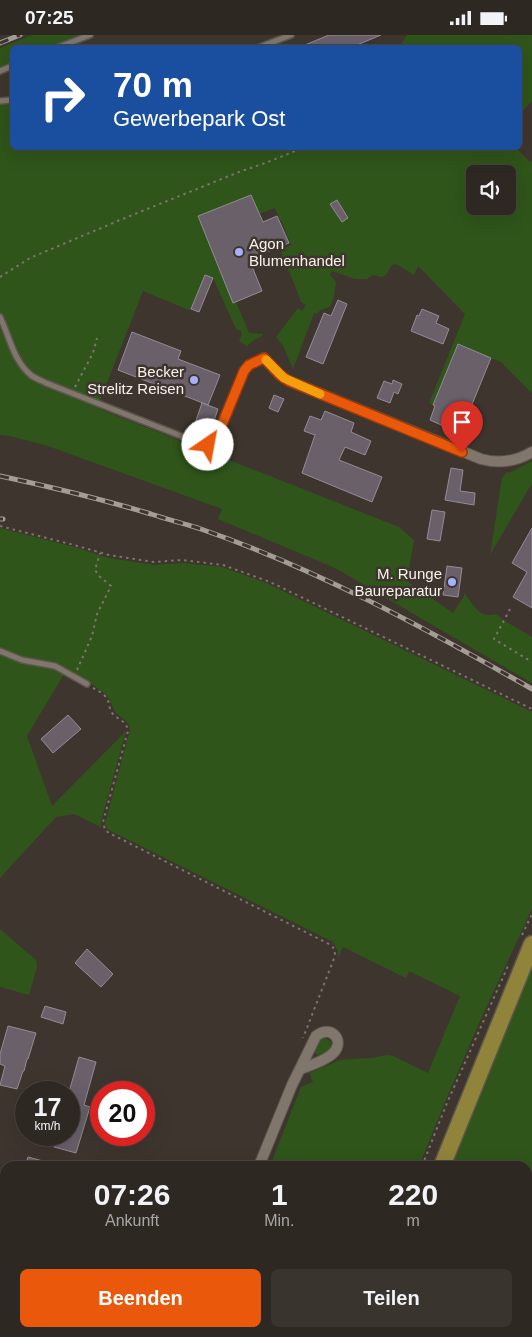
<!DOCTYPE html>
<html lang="de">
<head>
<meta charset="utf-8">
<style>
  :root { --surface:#2e2822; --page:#3a342f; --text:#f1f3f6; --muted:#a7a6a5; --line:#494440; --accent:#ea580c }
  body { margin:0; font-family:Arial,sans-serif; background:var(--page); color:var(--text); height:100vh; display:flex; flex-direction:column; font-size:19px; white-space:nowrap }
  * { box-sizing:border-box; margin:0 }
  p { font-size:16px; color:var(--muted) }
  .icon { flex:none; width:28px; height:28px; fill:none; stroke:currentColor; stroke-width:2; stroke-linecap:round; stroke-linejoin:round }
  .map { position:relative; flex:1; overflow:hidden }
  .panel { position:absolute; left:0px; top:1126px; width:532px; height:176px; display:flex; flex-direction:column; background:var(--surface); border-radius:15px 15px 0 0; box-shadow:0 5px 20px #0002,0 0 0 1px var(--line) }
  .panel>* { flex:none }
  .guide { position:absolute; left:10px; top:10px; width:512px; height:105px; border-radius:8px; box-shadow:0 5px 20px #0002,0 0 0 1px var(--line); background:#1a4fa0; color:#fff; overflow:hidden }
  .controls { position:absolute; left:466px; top:130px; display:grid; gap:10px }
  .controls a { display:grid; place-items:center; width:50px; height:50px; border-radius:8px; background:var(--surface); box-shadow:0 5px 20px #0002,0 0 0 1px var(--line); font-size:25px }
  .speed { position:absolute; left:15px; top:1046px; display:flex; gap:10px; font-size:25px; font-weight:700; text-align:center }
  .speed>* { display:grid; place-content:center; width:65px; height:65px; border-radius:50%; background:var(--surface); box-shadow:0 5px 20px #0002,0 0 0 1px var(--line); line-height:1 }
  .speed small { font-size:12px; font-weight:400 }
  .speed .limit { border:8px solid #d22; background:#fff; color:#111 }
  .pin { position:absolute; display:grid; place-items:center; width:42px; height:42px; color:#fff; margin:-51px -21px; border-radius:50% 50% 50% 0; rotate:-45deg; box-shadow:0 0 5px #0007 }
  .pin .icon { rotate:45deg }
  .me { position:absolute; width:55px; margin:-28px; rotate:33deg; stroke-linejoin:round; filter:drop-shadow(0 0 4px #0008) }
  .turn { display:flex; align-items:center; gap:18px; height:105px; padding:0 20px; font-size:22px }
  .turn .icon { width:65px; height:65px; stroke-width:2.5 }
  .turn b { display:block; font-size:35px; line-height:42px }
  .eta { display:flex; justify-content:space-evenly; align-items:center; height:85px; text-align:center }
  .eta b { font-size:30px; font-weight:700; line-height:35px }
  .primary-button { display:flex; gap:10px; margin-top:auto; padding:10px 20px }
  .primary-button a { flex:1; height:58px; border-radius:8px; background:var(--accent); color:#fff; font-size:20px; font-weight:700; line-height:58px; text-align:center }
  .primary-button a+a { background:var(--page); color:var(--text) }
  .status { display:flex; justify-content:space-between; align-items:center; height:35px; padding:0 25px; background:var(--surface); direction:ltr }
  .status svg { height:14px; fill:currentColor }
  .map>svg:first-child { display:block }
  .green { fill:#2f551a; fill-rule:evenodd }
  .building { fill:#696069; stroke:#948b95 }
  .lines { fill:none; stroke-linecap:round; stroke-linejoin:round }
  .service-casing { stroke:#5c554e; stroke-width:8 }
  .minor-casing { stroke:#5c554e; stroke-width:12 }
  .primary-casing { stroke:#5c554e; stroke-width:19 }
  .path { stroke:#7c746d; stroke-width:2; stroke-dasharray:2.5 4; stroke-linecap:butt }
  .service { stroke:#80766c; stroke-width:5 }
  .minor { stroke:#80766c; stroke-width:10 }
  .primary { stroke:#90843b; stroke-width:16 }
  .rail-casing { stroke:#a49d96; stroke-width:5 }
  .rail { stroke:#3e362e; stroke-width:3; stroke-dasharray:9; stroke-linecap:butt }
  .route-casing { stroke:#983908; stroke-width:12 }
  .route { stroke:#ea580c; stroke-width:9 }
  .slow { stroke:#f59e0b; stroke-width:9 }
  .poi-dot { fill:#a5b1fc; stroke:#3e362e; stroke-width:2 }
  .labels { text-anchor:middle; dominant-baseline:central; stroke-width:5; stroke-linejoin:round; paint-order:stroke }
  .poi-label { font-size:15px; fill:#f9f3ee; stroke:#3e362e; text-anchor:end }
</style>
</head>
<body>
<div class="status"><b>07:25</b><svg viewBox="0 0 49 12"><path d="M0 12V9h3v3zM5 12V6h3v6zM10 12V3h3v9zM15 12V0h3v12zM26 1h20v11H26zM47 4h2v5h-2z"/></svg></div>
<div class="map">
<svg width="532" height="1302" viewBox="0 0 532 1302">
  <rect width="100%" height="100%" fill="#3e362e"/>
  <path class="green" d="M32,0H83L52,12H12V28L0,34V13Z
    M407,0H532V66L520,79V12H399Z
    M12,67V112H515L530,127L532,125V358L501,327L458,309L433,370L429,368L465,279L418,231L414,240L396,229L392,230L386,240L382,242L373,240L367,244H355L332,236L330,240L336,247L334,261L330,272L321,275L316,279L314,278L293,334L283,311L276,302L298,273L302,276L306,270L301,267L294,248L280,215L291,210L282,187L280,186L275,173L259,179L251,160L198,181L233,268L236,267L249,298L263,299L262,301L254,305L247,311L239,306L242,300L241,296L236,294L213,243L205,240L191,274L189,275L143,256L97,373L399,492L414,505L407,546L453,578L464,561V558C474,569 478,584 496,579L505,586L532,602V648L335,533L218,484L222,474L48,411L10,401L0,400V68ZM475,139H508V171H475Z
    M532,426V450H531L490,520L502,443L507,437L509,438Z
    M0,493L74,512L109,523L154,530L184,528L214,531L222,532L266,548L532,677V874L480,986L445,1067L419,1131H270L301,1052L313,1047L309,1038L340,1025L371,1023L387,1020L393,1021L428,1038L460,961L409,936L406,943L343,912L338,923V916L333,907L107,794L105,788L130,695L129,690L126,686L115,677L110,666L106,660L88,646L67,634L27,701L52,771L126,696L101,787V792L74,779L56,782L0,843Z
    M0,894L36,925L37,932L29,960L0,952Z
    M532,924V1302H390L391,1298H528V1131H449Z
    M322,1003H325L330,1006L332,1011L328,1017L318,1020L315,1018C314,1012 317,1006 322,1003Z
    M0,1242L5,1244V1298H112L122,1302H0Z"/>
  <path class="building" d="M329,0H381L352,12H300Z
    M251,160L263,187L277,181L289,208L249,224L262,256L233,268L198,181Z
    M337,165L348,183L342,187L330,169Z
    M205,240L213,243L199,277L191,274Z
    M338,265L347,269L323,329L306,322L324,278L331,281Z
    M422,274L439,281L436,288L449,294L443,309L411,296L417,280L419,281Z
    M132,297L181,316L178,324L220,340L208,370L118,335Z
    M458,309L491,323L466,384L454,379L448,393L430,385L435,371L433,370Z
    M393,345L402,349L398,359L394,357L390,368L377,363L384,346L392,349Z
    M274,360L284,364L278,377L269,373Z
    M202,368L218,374L210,397L194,391Z
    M325,376L354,388L351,397L371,406L365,420L345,412L339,425L382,442L372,467L302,438L315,400L304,396L310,381L321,385Z
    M451,433L463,435L460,456L475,458L474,470L445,465Z
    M432,475L445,477L440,506L427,504Z
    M532,493V573L513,562L527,537L512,528Z
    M447,531L462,533L458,562L443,560Z
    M68,680L81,694L53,718L41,704Z
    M87,914L113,939L101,952L75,928Z
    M45,971L66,977L63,989L41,982Z
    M8,991L36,998L28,1024H27L24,1036H23L17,1054L0,1050L5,1031L0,1029V1019Z
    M79,1022L96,1027L84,1070L90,1072L76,1118L54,1112V1109L30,1102V1100H69V1057Z
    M28,1122L54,1129V1131H25Z"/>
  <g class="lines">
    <defs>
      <path id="service" d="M59,12L90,0
        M260,12L291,0
        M0,36L12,31
        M0,66L12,65
        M0,282C10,302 13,326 32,341C37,344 42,346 46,348L204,410L212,408L216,404L244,337L249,330L264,324
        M0,616L22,625L55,631L87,649"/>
      <path id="minor" d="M264,323L280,340L289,346L481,424C499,429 515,427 532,417
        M259,1131L292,1050L316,1001C332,988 347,1008 331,1020C322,1027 311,1030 301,1034
        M0,1227L5,1230
        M144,1298L154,1302
        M193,1302L195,1298"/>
      <path id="primary" d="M442,1131L532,909
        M382,1302L383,1298"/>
    </defs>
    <use href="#service" class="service-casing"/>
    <use href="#minor" class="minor-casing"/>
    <use href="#primary" class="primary-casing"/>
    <path class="path" d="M0,242L30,223L120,185L239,137L268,127L305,112
      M75,352L93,318L97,303
      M0,491L74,510L109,520L154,527L182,525L223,530L270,547L532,674
      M510,574L494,604L532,627
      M77,635L92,601L97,579L111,551L99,541L95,535L100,518
      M93,653C99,656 106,660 108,666C110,670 109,674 112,678C118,685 127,686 128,696L103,787L105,795L109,798L331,910C334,913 335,916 335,921L303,1003
      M522,900L532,879
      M422,1131L447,1068L508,931
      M0,1239L5,1242
      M528,1291L532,1286
      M117,1298L127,1302
      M168,1298L178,1302
      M75,1302L81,1298
      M342,1302L344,1298
      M359,1302L360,1298
      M517,1302L521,1298"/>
    <use href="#service" class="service"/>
    <use href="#minor" class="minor"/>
    <use href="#primary" class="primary"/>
    <defs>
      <path id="rail" d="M0,8L20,0
        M0,441C51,452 101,464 151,479C166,484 182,488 198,493C315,533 425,593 532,654
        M0,484H3"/>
    </defs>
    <use href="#rail" class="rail-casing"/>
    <use href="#rail" class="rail"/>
  </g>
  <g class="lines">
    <defs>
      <path id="route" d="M208,410L212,408L216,404L244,336L249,330L264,323L280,340L289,346L462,417"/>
    </defs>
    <use href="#route" class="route-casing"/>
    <use href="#route" class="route"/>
    <path class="slow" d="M266,325L284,343L320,359"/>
  </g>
  <g class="poi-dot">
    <circle cx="239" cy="217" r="5"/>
    <circle cx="194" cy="345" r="5"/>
    <circle cx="452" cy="547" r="5"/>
  </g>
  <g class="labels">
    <g class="poi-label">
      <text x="249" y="208" text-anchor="start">Agon<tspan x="249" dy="17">Blumenhandel</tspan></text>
      <text x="184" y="336">Becker<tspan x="184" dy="17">Strelitz Reisen</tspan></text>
      <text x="442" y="538">M. Runge<tspan x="442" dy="17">Baureparatur</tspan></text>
    </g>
  </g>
</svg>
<div class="controls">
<a><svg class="icon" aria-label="sound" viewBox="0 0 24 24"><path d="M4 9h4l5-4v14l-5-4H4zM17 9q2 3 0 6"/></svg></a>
</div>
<div class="speed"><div>17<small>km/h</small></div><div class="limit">20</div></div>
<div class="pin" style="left:462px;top:417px;background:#d93025"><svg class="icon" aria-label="arrive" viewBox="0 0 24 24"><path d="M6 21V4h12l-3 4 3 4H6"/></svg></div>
<svg class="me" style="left:208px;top:410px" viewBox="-20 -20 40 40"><circle r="19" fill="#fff"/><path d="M0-13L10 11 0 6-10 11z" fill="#ea580c"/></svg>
<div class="guide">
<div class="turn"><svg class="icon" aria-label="right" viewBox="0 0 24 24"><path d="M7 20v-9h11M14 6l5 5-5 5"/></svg><div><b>70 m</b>Gewerbepark Ost</div></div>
</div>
<section class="panel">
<div class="eta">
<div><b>07:26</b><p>Ankunft</p></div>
<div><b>1</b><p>Min.</p></div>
<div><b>220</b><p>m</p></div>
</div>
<div class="primary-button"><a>Beenden</a><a>Teilen</a></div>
</section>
</div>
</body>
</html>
